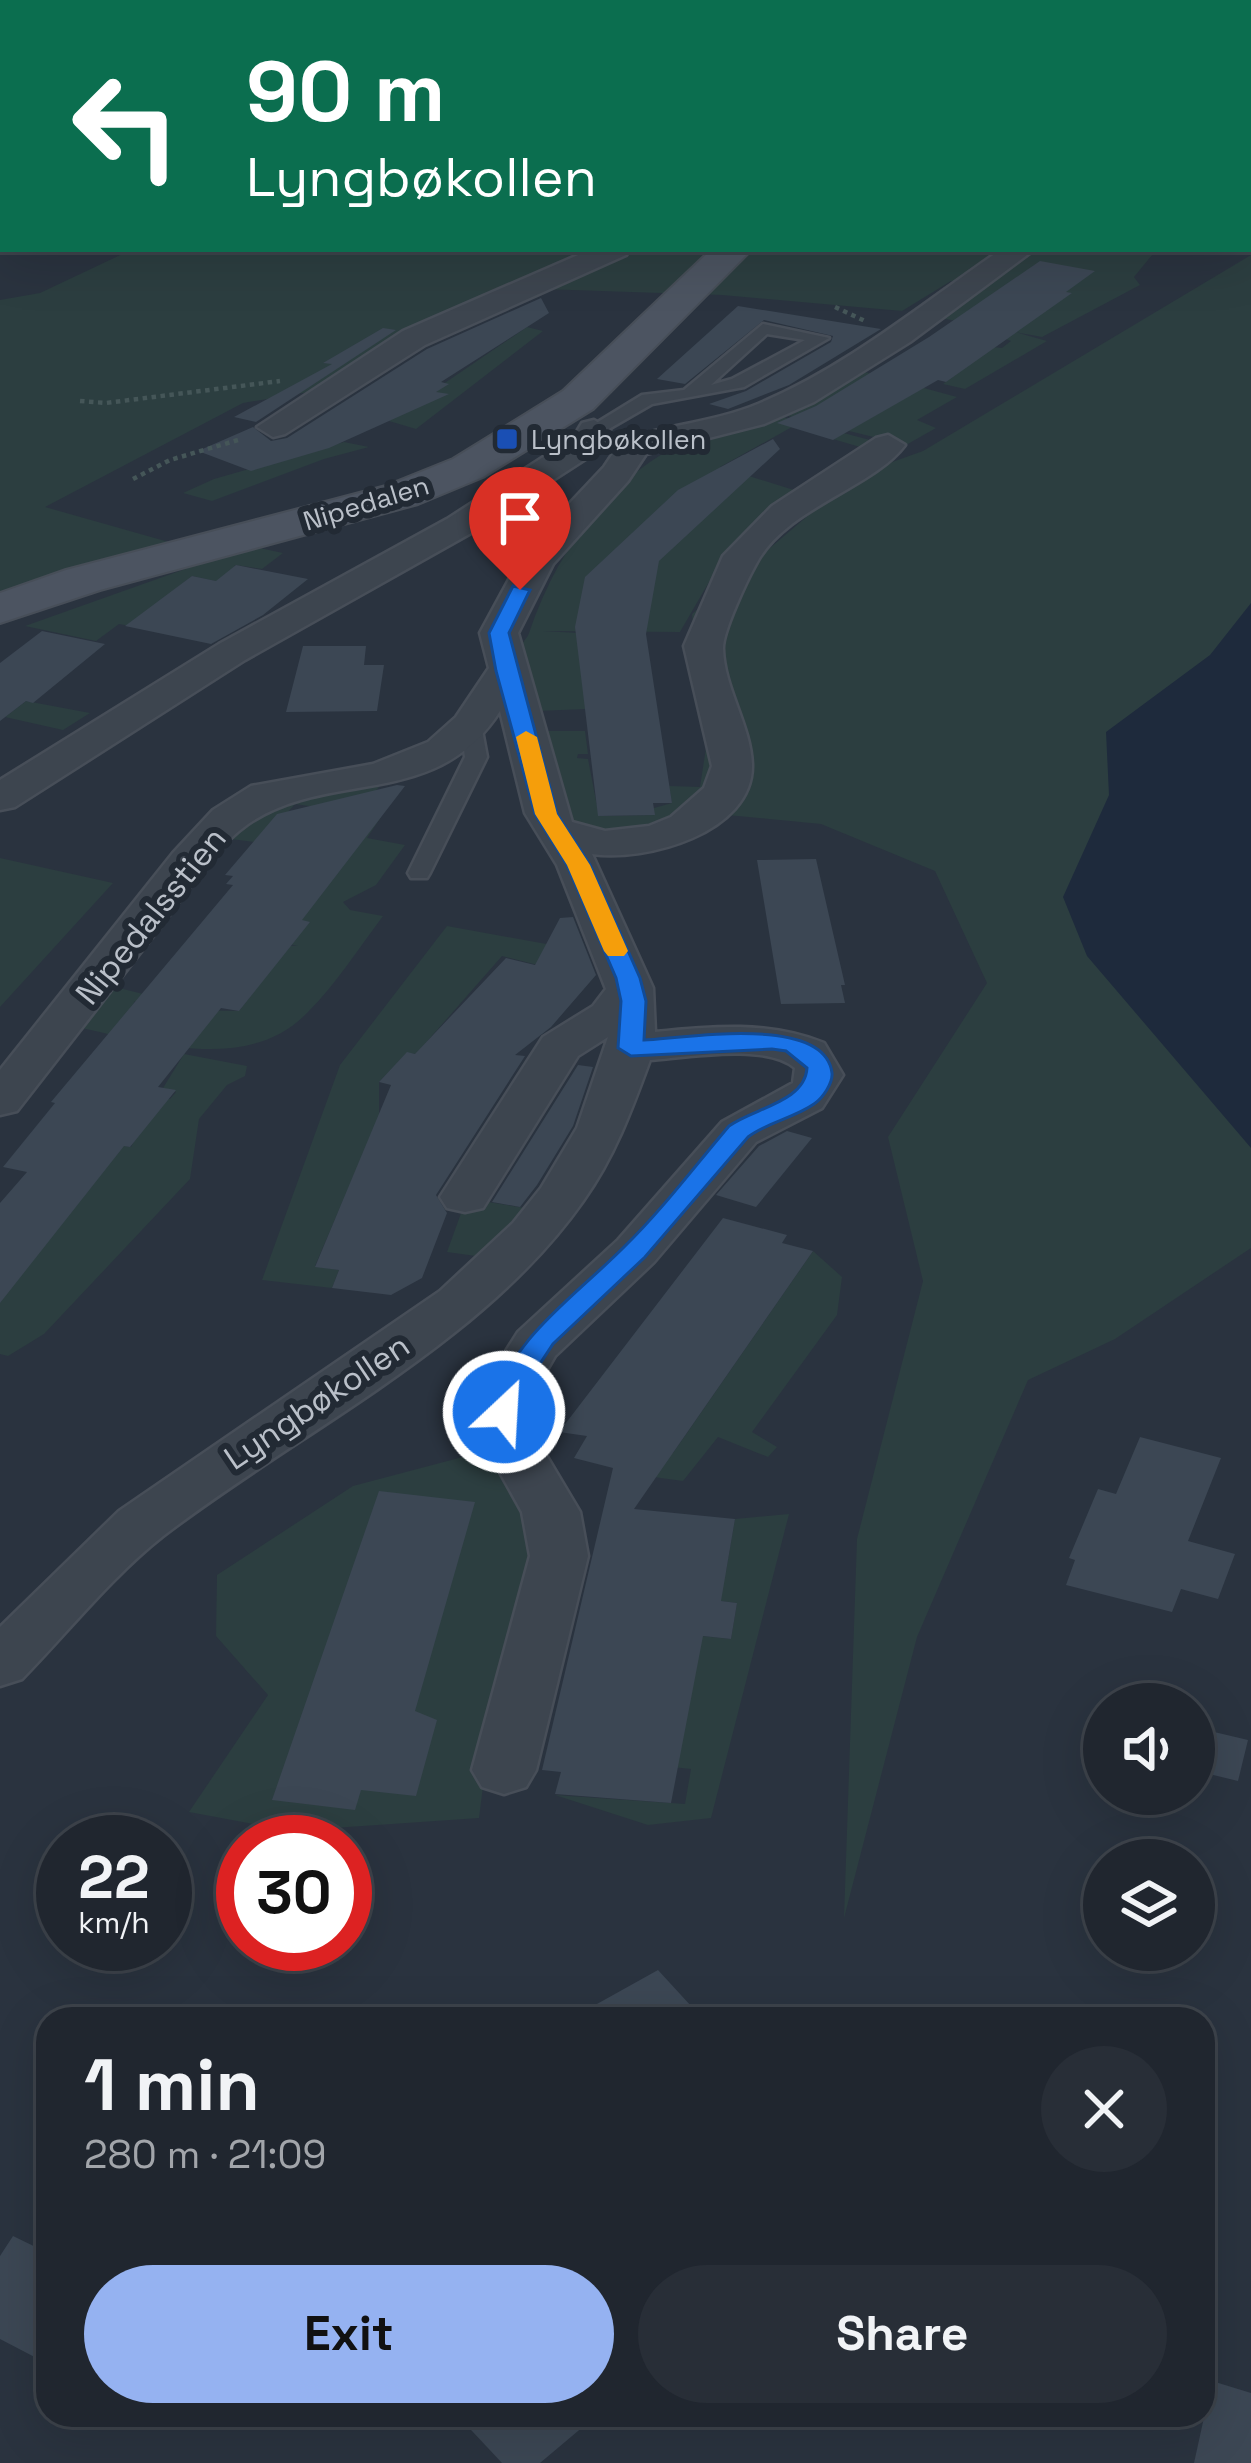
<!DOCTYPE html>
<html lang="en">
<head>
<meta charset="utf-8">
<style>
  :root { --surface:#20262f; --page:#282e37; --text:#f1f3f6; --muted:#a2a5aa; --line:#3d434b; --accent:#95b2f1 }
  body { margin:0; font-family:"Space Grotesk",sans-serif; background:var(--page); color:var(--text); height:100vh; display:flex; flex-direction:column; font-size:45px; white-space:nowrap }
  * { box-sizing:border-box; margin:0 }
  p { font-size:39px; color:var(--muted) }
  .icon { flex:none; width:66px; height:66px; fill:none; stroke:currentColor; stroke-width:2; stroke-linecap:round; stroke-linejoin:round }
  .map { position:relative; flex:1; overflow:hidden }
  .panel { position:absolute; left:36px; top:2007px; width:1179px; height:420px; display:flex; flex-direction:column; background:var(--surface); border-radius:36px; box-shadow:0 12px 48px #0002,0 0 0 3px var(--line) }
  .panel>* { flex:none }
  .hud { position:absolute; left:0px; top:0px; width:1251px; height:252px; box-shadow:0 12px 48px #0002,0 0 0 3px var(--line); background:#0b6e4f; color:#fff; overflow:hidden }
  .fabs { position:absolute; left:1083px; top:1683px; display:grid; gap:24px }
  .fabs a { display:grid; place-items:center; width:132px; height:132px; border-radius:50%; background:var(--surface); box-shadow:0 12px 48px #0002,0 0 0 3px var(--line); font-size:60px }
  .speed { position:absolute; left:36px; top:1815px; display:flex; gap:24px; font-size:60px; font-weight:700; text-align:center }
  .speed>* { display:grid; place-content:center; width:156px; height:156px; border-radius:50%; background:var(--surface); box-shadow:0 12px 48px #0002,0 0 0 3px var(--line); line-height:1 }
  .speed small { font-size:30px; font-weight:400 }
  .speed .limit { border:18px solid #d22; background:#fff; color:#111 }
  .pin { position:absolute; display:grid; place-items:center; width:102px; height:102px; color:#fff; margin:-123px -51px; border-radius:50% 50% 50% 0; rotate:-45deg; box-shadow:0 0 12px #0007 }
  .pin .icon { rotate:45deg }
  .me { position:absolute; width:132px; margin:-66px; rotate:25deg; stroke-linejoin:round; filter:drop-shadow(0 0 9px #0008) }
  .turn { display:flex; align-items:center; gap:42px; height:252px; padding:0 48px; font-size:54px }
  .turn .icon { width:156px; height:156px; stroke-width:2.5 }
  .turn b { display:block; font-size:84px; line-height:102px }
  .round { display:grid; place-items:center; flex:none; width:126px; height:126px; border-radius:63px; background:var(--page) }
  .head { display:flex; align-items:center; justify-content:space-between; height:204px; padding:0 48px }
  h1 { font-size:72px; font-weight:800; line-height:90px }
  .action { display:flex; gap:24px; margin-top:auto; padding:24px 48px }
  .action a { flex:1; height:138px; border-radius:72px; background:var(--accent); color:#111; font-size:48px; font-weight:800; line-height:138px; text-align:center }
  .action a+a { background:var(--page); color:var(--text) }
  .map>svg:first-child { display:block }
  .green { fill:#2c3e40 }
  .water { fill:#1e2a3c }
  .building { fill:#3c4754 }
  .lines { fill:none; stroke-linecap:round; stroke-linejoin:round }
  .lane-casing { stroke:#474e58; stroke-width:5 }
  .street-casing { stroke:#474e58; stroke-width:5 }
  .secondary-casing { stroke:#474e58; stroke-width:4 }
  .path { stroke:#455658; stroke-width:4.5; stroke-dasharray:4.5 4.5; stroke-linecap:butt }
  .lane { fill:#3d454f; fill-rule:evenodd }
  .street { fill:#3d454f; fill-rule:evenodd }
  .secondary { fill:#4c5461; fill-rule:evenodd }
  .route { fill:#1a73e8; stroke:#114b97; stroke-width:3 }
  .slow { fill:#f59e0b }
  .transit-dot { fill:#1a4fb4; stroke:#222a34; stroke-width:4.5 }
  .labels { text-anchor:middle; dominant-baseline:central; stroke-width:12; stroke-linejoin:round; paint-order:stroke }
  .far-poi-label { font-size:27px; fill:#bac0c9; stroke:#222a34; text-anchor:start }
  .far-street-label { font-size:27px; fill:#bac0c9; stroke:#222a34 }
  .street-label { font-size:33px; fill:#bac0c9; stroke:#222a34 }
</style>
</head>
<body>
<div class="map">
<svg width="1251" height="2463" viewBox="0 0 1251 2463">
  <rect width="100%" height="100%" fill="#2a333f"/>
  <path class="green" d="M0,0H1050L3,3L0,110Z
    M133,249H1001L969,269L978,273L963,283L951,281L902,311L722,295L541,289L338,387L243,403L45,507L204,552L0,612V300L40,293Z
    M1029,249H1157L1134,277L1140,285L1042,337L1015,332L1047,341L965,389L943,384L993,347L1002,348L1011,341L1003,338L1011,332L931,316Z
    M1251,255V1248L1115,1339L1028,1380L917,1637L844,1918L857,1539L923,1281L888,1137L987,983L935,871L821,824L696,812L697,803C657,822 625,838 580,831L562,810L543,731H585L588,754H578L577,758L588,759L599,816L654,815V808L672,803L669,786L700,787L707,741L692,614L856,475L923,451Z
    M527,327L543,331L416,429L389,421Z
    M854,369L957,397L917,420L936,428L906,445L784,415Z
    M783,417L870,440L860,447L792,427L720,467L797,491C738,522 712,578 680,632L542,631L579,633L586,709L537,711C533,695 517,665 520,649C521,643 527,639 529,633C567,520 651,425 783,417Z
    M344,442L369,447L324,459L212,501L183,493L214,479Z
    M250,546L283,553L262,569L235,565L229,584L192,576L130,626L119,624L96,641L25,626Z
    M26,701L90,713L63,730L5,717Z
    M382,783L359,813L381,817L367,838L405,845L376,885L343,902L350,910L383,916C359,948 336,984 308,1012C248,1075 150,1042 76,1027L111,986L159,998L153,1005L135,1001L130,1009L239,1011L255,990L272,945L298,946L275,941L291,921L311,923L293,919L307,901L318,899L357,813L295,804L261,843L223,838L280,798Z
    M0,858L113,883L0,1007Z
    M447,926L585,951L593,979L502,956L416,1054L407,1053L379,1082V1117L315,1266L339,1270L332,1288L262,1280L340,1065Z
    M184,1054L247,1066L245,1076L227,1085L199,1119L190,1179L44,1334L8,1356L0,1354V1303L108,1143L131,1147L156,1097L170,1099L176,1092L163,1088Z
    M476,1200L531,1209L483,1257L447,1252L464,1205Z
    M813,1251L842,1277L837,1315L752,1432L777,1447L768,1457L718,1437L683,1481L646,1476L659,1454L673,1453Z
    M493,1449L543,1538L485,1771L479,1818L290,1831L189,1812L268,1695L216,1636L217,1575L353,1486Z
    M789,1514L711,1818L648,1825L555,1795L685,1804L691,1769L635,1763L663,1632L731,1639L737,1603L680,1596L726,1571L735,1519Z"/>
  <path class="water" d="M1251,603V1148L1087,956L1063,897L1109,795L1106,732L1210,655Z"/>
  <path class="building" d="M1040,261L1095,271L1066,292L1072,293L946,382L938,380L833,440L777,423L816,406L929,337Z
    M541,298L549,313L441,382L449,384L436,392L449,394L329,448L251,471L198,451L253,427L271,441L287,438L427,349Z
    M738,306L881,329L789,385L728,409L709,404L746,391L831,342L833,336L764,320L685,384L657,379Z
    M383,328L396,330L256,422L234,417L332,364L323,363Z
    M773,439L780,449L659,561L646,634L672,803H653L655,815L598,816L575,627L585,577L678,490Z
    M236,565L308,579L263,615L211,644L125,626L192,576L216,581Z
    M42,631L105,644L33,703L26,701L0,721V663Z
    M303,646H366L364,665H384L377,711L286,712Z
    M397,785L405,786L302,920L310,922L239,1011L221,1008L158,1087L176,1090L130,1147L124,1146L0,1303V1203L27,1172L3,1167L55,1103L51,1102L233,885L226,884L233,876L225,875L277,814Z
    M816,859L845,985H841L845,1003L781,1004L757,860Z
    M573,917L596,975L551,1027L515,1055L525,1056L436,1195L447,1213L422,1278L391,1295L332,1288L339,1270L315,1267L391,1085L379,1082L407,1052L415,1054L506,958L535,965L560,918Z
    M578,1065L593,1067L573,1126L537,1185L520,1207L492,1202Z
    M787,1131L812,1138L756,1207L716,1195L759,1146Z
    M723,1218L787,1235L782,1243L813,1251L634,1509L735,1519L721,1601L737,1603L731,1639L703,1636L671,1803L555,1794L561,1772L542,1770L613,1468L574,1458L587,1436L559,1432Z
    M1140,1437L1221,1458L1188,1541L1235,1554L1218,1599L1181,1589L1172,1612L1066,1585L1075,1560L1069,1558L1098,1489L1116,1494Z
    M379,1491L475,1502L415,1711L437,1720L416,1796L361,1790L355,1810L272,1800Z
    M1210,1731L1248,1740L1238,1781L1201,1772Z
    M658,1970L703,2019H570Z
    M13,2236L48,2253V2364L0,2339V2256Z
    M1212,2381L1251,2393V2463H1194Z
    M457,2415H597L540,2463H502Z"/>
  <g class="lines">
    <defs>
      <path id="lane" d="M763,324L829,338L744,387L652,404L600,434L585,430L642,395L684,390ZM767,334L805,340L732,379L711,385Z
        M471,719L481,725L487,757L430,873L427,878H411L408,873L465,757L461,725Z"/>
      <path id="street" d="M1248,46H1251V60H1248Z
        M1251,140V156L1248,157V141Z
        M592,249H630L626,255L425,345L285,434L273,437L257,427L403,331Z
        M1002,249H1035L910,342L814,402L764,424L646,454L628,481L553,564L518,633L572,822L605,831L649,826L671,817L704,788L712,766L684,646L723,556L772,506L876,438L888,435L905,445C873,488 785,508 756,564C747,580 722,633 723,649C724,688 751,726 752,765C753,833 645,862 592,854L653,988L655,1032C713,1026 769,1021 824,1043L843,1075L822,1108L756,1142L654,1262L555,1356L536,1389L533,1433L580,1512L588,1556L536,1770L526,1787L504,1794L482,1787L472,1770L530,1556L522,1512L478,1433L482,1389L518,1332L618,1240L722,1122L793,1083L795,1068C767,1043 687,1057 650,1060C632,1109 614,1158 583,1201C482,1345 301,1430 163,1536C112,1576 67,1633 22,1679L0,1686V1627L119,1511L440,1291L513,1223L541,1188L577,1128L608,1037L578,1056L483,1208L465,1212L447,1208L440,1197L543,1037L593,1006L606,989L557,865L525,813L500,711C436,811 330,768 248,824C214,848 189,889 164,922C115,985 66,1048 17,1111L0,1115V1070L173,853L213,810L251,786L373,764L428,742L456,717L489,668L480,633L524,552L604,467L622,440C666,425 715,422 758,404C847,367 923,303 1002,249Z
        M594,420L610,430L598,451L471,533L245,660L15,807L0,810V780L219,644L447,519L573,438L582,423Z"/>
      <path id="secondary" d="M1025,0H1057L1023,3Z
        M712,249H752L593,409L483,477L418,504L100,590L0,623V593L66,570L386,486L453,459L563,391Z"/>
    </defs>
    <use href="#lane" class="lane-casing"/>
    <use href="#street" class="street-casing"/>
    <use href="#secondary" class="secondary-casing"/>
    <path class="path" d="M5,3L9,0
      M835,307L865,321
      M80,401L106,403L280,381
      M133,479L170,460L238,440"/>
    <use href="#lane" class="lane"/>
    <use href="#street" class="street"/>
    <use href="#secondary" class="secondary"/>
  </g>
  <path class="route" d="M513,586L530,590L509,633L557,814L590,865L640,978L646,1001L644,1040C685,1038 825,1014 832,1073C833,1083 823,1098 814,1104C794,1118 768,1122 748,1137L645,1257L553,1344L528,1382L519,1412L504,1422L489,1412C514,1335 569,1302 624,1247C662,1210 695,1166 729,1126C754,1108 805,1102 807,1068L786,1051L772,1049L631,1056L618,1048L621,1001L616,978L567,865L535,814L496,671L489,633Z"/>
  <path class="slow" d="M526,731L537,737L557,814L590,865L628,951L624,956H608L604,951L567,865L535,814L516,737Z"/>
  <rect class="transit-dot" x="495" y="427" width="24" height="24" rx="6"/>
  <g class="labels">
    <g class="far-poi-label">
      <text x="531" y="439">Lyngbøkollen</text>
    </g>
    <g class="far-street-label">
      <text transform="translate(366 503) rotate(-17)">Nipedalen</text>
    </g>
    <g class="street-label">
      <text transform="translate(151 916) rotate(-51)">Nipedalsstien</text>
      <text transform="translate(317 1402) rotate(-34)">Lyngbøkollen</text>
    </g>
  </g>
</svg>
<div class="fabs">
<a><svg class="icon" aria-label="sound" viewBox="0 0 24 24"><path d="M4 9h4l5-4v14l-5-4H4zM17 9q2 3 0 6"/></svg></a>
<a><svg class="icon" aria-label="layers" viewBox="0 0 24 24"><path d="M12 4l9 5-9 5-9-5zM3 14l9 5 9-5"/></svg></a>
</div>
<div class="speed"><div>22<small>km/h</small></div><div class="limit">30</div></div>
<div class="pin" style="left:520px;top:590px;background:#d93025"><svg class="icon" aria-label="arrive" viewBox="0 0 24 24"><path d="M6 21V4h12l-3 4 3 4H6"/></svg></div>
<svg class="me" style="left:504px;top:1412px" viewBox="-20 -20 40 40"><circle r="17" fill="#1a73e8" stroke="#fff" stroke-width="3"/><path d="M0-11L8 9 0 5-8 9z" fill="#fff"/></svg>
<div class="hud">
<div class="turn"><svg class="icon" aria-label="left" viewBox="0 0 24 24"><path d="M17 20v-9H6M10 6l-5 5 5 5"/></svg><div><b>90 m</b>Lyngbøkollen</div></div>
</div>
<section class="panel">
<div class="head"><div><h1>1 min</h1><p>280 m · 21:09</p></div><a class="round"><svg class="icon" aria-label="close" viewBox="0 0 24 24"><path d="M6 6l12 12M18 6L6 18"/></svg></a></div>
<div class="action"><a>Exit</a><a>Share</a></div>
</section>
</div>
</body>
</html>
